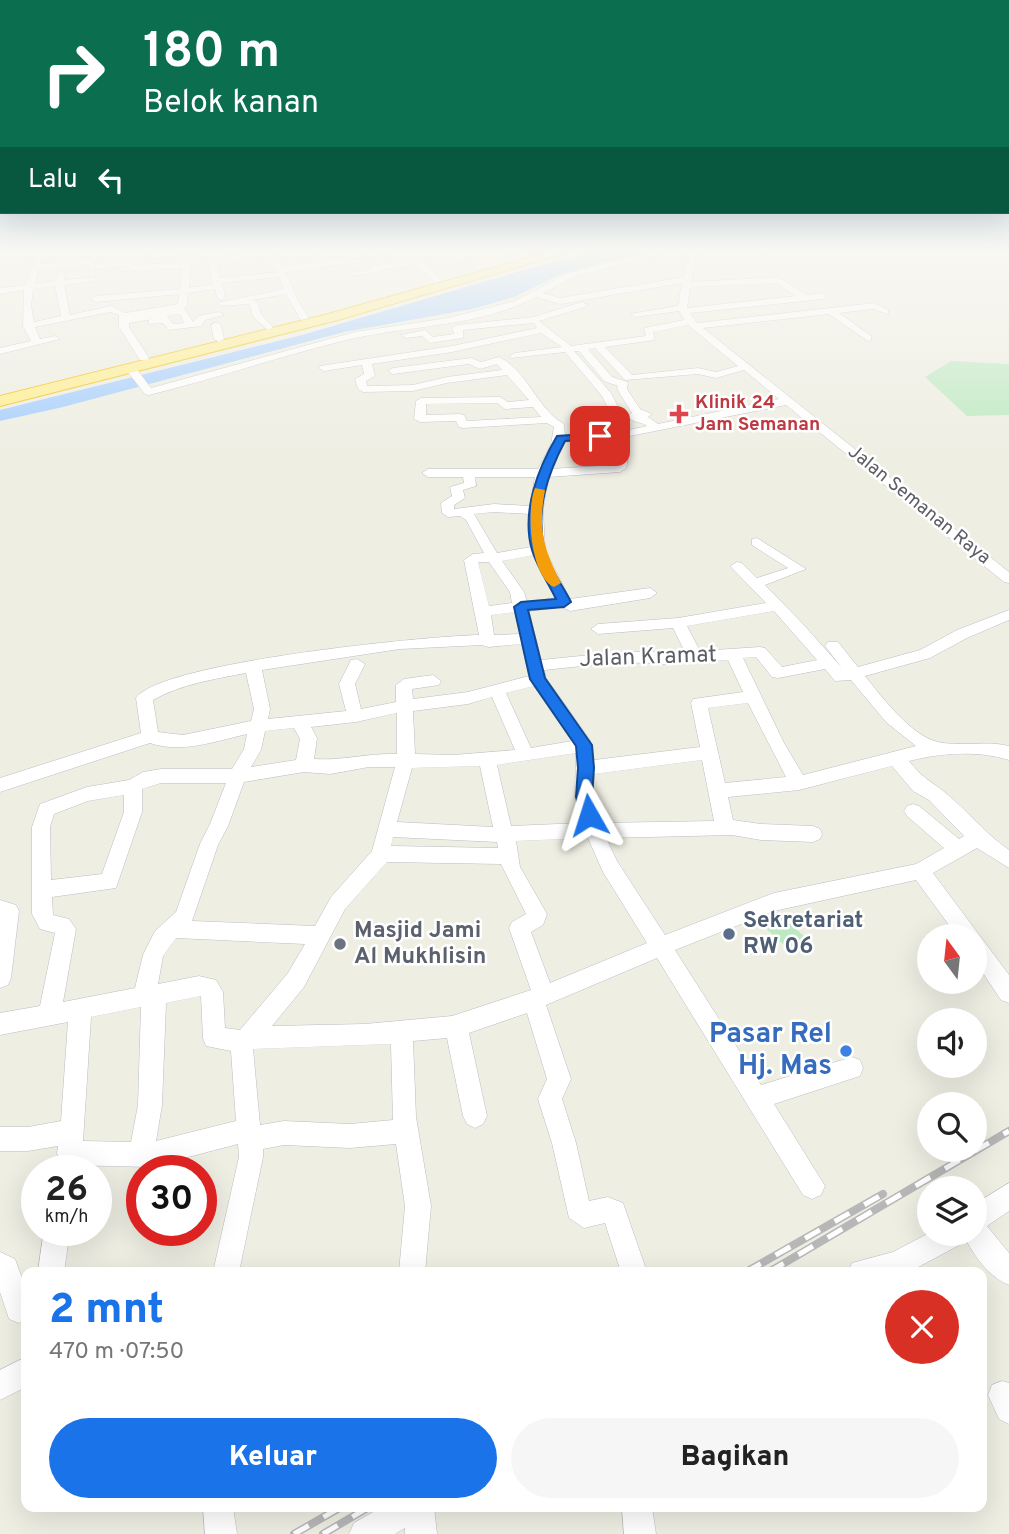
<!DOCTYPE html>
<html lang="id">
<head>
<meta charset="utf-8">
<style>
  :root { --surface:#fff; --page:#f6f6f6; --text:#222; --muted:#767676; --accent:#1a73e8 }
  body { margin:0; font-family:Overpass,sans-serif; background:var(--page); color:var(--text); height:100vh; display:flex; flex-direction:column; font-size:26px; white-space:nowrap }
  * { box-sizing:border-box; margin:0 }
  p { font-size:23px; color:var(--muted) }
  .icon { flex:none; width:38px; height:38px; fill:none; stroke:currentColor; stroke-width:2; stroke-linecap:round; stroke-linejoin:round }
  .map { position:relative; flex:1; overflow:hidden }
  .side { position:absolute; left:21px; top:1267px; width:966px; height:245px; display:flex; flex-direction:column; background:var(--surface); border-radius:14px; box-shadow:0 7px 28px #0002 }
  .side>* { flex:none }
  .top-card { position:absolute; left:0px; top:0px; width:1010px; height:214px; box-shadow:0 7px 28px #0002; background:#0b6e4f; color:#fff; overflow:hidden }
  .needle { width:46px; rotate:345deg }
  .tools { position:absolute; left:917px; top:924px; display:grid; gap:14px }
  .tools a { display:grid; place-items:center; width:70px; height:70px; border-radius:50%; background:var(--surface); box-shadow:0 7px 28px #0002; font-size:35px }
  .speed { position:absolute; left:21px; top:1155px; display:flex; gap:14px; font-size:35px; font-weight:700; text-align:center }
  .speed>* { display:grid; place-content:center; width:91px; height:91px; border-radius:50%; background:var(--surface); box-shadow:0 7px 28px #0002; line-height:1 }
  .speed small { font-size:18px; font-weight:400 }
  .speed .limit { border:10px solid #d22; background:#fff; color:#111 }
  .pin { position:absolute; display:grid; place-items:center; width:60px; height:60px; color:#fff; margin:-30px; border-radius:14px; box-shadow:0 4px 10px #0006 }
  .me { position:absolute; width:77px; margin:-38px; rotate:354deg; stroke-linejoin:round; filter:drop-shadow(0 0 5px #0008) }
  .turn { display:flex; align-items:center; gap:24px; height:147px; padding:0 28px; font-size:32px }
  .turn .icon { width:91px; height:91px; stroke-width:2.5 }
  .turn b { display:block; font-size:49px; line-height:60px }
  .then { display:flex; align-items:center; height:66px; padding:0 28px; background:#0003; gap:14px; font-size:26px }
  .round { display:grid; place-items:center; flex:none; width:74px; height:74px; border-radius:37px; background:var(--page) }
  .headline { display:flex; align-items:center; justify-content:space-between; height:119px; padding:0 28px }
  h1 { font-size:42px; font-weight:800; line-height:52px; color:var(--accent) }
  .cta { display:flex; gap:14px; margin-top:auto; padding:14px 28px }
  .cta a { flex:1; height:80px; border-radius:42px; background:var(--accent); color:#fff; font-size:28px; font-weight:800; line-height:80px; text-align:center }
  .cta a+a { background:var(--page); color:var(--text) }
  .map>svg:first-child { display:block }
  .green { fill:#bde9c2 }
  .water { fill:#a3cdff }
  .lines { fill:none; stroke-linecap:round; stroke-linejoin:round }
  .minor-casing { stroke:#bbbdc3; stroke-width:1 }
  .major-casing { stroke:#ffe04d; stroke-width:2 }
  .highway-casing { stroke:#f2c100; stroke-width:2 }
  .minor { fill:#fff; fill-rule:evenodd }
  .major { fill:#fffaa8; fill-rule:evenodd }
  .highway { fill:#ffee8a; fill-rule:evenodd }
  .rail-casing { stroke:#b7b7b8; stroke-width:8 }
  .rail { stroke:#fff; stroke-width:5; stroke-dasharray:17; stroke-linecap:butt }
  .route { fill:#1a73e8; stroke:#114b97; stroke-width:2 }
  .slow { fill:#f59e0b }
  .health-dot { fill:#e0444e; stroke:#fff; stroke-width:2.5 }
  .service-dot { fill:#5c6f8a; stroke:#fff; stroke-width:2.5 }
  .worship-dot { fill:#6b7280; stroke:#fff; stroke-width:2.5 }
  .shop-dot { fill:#3f7fe0; stroke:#fff; stroke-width:2.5 }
  .labels { text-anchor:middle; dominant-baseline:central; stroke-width:5; stroke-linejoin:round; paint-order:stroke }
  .far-health-label { font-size:19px; font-weight:bold; fill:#be3a42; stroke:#fff; text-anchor:start }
  .far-street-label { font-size:19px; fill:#5b5e65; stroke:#fff }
  .street-label { font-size:23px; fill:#5b5e65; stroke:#fff }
  .service-label { font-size:23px; font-weight:bold; fill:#4e5e75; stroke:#fff; text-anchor:start }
  .worship-label { font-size:23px; font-weight:bold; fill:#5b616d; stroke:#fff; text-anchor:start }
  .near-shop-label { font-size:28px; font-weight:bold; fill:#366cbe; stroke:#fff; text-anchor:end }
</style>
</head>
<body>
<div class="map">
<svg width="1009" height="1534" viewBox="0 0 1009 1534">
  <rect width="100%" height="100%" fill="#efeee3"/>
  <path class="green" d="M951,361L1009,364V415L967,416L925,377Z
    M771,906L806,938L790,951L755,918Z"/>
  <path class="water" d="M611,250H648L559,275L514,297L472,309L344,332L63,407L0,421V410L302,335L552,262Z"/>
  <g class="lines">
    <defs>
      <path id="minor" d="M36,250H44L40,264L91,259L95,262L91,264L131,260L135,265L187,262L191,265L189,288L213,284L205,252L152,258L149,254L213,250L215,259L267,250L283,267L322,261L316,250H324L330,260L369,259L373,261L286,272L298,301L309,318L301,320L286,294L253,300L257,301L261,314L273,327L268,330L253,317L250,305C240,302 226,309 217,303L284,289L279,277L222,283L225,297L221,300L217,297L215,289L188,293L187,306L184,308L193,322L198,316L219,312L224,315L205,320L201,326L169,330L163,323L149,324V320L153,319L129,323V327L149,358L148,360H140L119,327V315L110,312L35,327L40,339L55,336L60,339L0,354V348L31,341L23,326L24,290L0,294V288L26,285ZM262,255L278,272L220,278L217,264ZM91,265L88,269L127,266L131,271L182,268L180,289L96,296L91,299L96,302L179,294L178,304L125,313L111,306L70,315L64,285L95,281V277L64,280L65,274L61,271L57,274L55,281L35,284L39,269ZM55,286L61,316L34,322L31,306L33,289ZM180,314L184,323L173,324L167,316Z
        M385,250H413L442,281L435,283L417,265L380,270L381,272L351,276V272L372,270V266L413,260L406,252L365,257L361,255Z
        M429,250H440L436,252Z
        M447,250H456L467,259L460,261Z
        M662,250H676L574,277L543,293L560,298L684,277L689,250H697L691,282L778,277L807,295L823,293L827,296L823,299L690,313L697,323L874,303L888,310V314L873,309L839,313L871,336V340L868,341L829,314L703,328L1009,572V583L1004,582L786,405L620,438L563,442L550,469L615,465L618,456L622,455L628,459L626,468L620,472L548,477L543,510L545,550L570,599L650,588L657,593L650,598L570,611L561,607L529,611L541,660L620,652H685L673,628L598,634L591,629L598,624L678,618L766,603L730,566L737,562L742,563L757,578L788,568L752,545V539L757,538L806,569L765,585L802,623L842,668L825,646L828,642H838L858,667L920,650L957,630L1009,610V620L967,638L930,658L865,676C881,696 911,736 938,742C961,747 985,740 1009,746V760C977,750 940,753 909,761C922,777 927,779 942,790C966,809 983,832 1009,850V868L977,848L933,873L1009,975V1003L1001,1000L975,961V936H957L916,880L774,911L675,950L761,1085L852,1057L860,1060L863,1068L860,1076L774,1104L825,1186L821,1195L812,1199L803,1195L657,958L546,1005L571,1079L562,1099L576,1143L589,1201L608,1197L623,1203L647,1272H621L605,1223L584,1228L569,1218L552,1143L538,1099L547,1079L527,1013L469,1033L487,1116L483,1124L475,1128L467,1124L463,1116L447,1038L413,1041L416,1117L431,1206L425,1272H399L405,1206L396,1144L350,1148L284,1145L263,1149V1157L239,1272H213L239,1157L238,1144L150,1167L69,1165L60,1162L57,1153L58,1146L28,1151H0V1127H28L61,1121L68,1022L0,1035V1013L40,1006L55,933L40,929L32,914V827L40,804L87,787L129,780L143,772L161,769H232L244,749L247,734C216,741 181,754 150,743L0,792V778L141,733L136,698C160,662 428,636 479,635L464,560L473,554L484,553L466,520L460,516L448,517L442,513L441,503L452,496L450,487L464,483L463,477H428L422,473L428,469H538L551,444L554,427L547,423L463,428L459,427L456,421L420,422L414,419L416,401L421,398L500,397L508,402L529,400L507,375L447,383L413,391L363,392L358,389L355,379L364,374L362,365L324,371L319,368L320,366L452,346L537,328L534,323L463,330V338L430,343L422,336L406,338L401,335L425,330L433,337L454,334L452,328L457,325L533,317L582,302L587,305L585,307L539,321L571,346L646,336L644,328L684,320L679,311L635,317L630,314L678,306L682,283L560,304L536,297C481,326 415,325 355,338C286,354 218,378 149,395L145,394L127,371V367H135L151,388L355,332L448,318L515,301L568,273ZM776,283L796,296L687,308L690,287ZM688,325L738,366L716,372L698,368L632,375L605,347L655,340L653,332ZM541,333L562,347L515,353L510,356L511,358L565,352L602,396L615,423H623L625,421L611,393L574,351H579L604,381L618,386L617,389L632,413L627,416C634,424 641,421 647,426L620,432L565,435L564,424C537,409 527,370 499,357L481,362L471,358L393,368L388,371L393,374L469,364L480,369L497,364L502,370L447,377L413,385L367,386L366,381L375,376L372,364L452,352ZM595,348L625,380L698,374L716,378L744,370L779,399L658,424L648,417L652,414L640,409L627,389L628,382L612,377L588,349ZM497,403L505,409L533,407L541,417L467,421L464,415L460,414L426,415V404ZM475,477H535L530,506L494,504L454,509V505L465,498L463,490L476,486ZM494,512L530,514L531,547L497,553L474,514ZM534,555L555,598L527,602L524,592L502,561ZM478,562H489L510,592L512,603L489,606ZM774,611L817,660L782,667L765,648L760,647L700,651L687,626ZM515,612L520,634L494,635L491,615ZM522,644L529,676L468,692L413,699L412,689L439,685L441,681L433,675L404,679L396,685V702L361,709L355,684L365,664L357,659L351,660L339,684L346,711L268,719L270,709L262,670L400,649L482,645L488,647ZM756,657L772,677L778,678L825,669L835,681L851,680L886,722L916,746L803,775L784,743L743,658ZM728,660L743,692L693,699L691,703L700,747L594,760L590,740L546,678L544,670L620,662L665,664ZM246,673L254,709L251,721L183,735L158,732L153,700C181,684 215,679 246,673ZM534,686L572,741L531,748L506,693ZM492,697L515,750L453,755L415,754L413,711L468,704ZM748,703L786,777L725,783L708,708ZM397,713V754C368,753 341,761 314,759L317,738L311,727L356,722ZM294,728L300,739L296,760L251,767L261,750L265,731ZM576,753L575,798L582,823L511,826L497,765ZM702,760L714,821L601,823L593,798L594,774ZM480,766L493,827L397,822L412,768ZM892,766L913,791L929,800L964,836L959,839L919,806L913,804L907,806L904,811L907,816L944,848L916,864L774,893L665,935L617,861L606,838L732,835L761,840L813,842L820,839L822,834L820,829L813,826L761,824L733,820L728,797L799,790ZM369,767H395L372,851L331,897L315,926L192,921L218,845L228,826L244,782L304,772L330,774ZM161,783H226L210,824L200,844L176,912L155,931L143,955L135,988L63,1002L76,929L69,919L53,915L52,897L116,888L142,812V789ZM124,795V812L102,874L51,880L50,827L54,814L88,801ZM393,837L497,842L498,848L391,846ZM588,838L603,872L647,943L550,983L531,932L543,925L547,914L520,867L516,841ZM387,862L501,864L526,914L512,922L509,928L531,990L452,1016L365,1024L272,1026L304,987L345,909ZM176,938L305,944L288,973L240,1030L225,1028L223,992L216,980L199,976L158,984L163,956ZM201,996L203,1038L206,1046L231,1051L236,1121L156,1141L162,1105L166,1003ZM141,1007L138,1105L131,1142L83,1141L91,1017ZM391,1044L393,1120L350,1124L284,1121L260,1125L253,1049Z
        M773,250H783L785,252L781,254Z
        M216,322L221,325L224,339L219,342L214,339L211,325Z
        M0,900L16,905L19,911L11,978L8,985L0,988Z
        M1009,1183V1211L987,1226L1009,1253V1285C989,1277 975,1257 965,1238L963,1243L909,1272H848L852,1263L893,1252L929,1233L975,1234V1204Z
        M44,1230H70L64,1272H38Z
        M0,1252L15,1259L26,1289V1320L19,1323L9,1319L0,1292Z
        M26,1357V1387L0,1400V1370Z
        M1002,1381L1009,1383V1424L999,1419L988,1395L992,1385Z
        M203,1507H233L237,1534H205Z
        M382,1507H434L437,1534H405V1528L395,1534H349L354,1523Z
        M622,1507H652L656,1534H624Z"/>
      <path id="major" d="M512,250H523L529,256L521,258Z"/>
      <path id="highway" d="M557,250H576L338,320L0,406V396L328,314Z"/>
    </defs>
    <use href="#minor" class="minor-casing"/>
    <use href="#major" class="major-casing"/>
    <use href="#highway" class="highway-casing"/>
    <use href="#minor" class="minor"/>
    <use href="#major" class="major"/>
    <use href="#highway" class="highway"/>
    <defs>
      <path id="rail" d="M746,1272L883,1194
        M769,1272L1009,1131
        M294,1534L341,1507
        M323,1534L369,1507"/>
    </defs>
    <use href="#rail" class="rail-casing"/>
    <use href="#rail" class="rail"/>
  </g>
  <linearGradient id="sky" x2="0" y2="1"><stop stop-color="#8cbef1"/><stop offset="0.54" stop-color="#f8f7f2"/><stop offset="1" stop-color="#f8f7f2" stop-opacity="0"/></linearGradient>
  <rect width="1009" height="465" fill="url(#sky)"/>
  <path class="route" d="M600,433L605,436L603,439L565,441C547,475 536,509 544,548C548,566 563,586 571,602L564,607L528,610L545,678L592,745L594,768L592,797L597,815L595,820H583L576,797L578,768L576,746L530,679L514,607L521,602L556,599C549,584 537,567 532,550C521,512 538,468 557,436Z"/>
  <path class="slow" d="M535,488L545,490C538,529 543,548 561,583L554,587C530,577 526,509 535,488Z"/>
  <path class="health-dot" d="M675.5 403.5h7v7h7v7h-7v7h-7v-7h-7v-7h7z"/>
  <circle class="service-dot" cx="729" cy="934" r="7"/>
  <circle class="worship-dot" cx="340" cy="944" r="7"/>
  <circle class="shop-dot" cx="846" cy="1051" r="7"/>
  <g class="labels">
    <g class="far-health-label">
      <text x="695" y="403">Klinik 24<tspan x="695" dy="22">Jam Semanan</tspan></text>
    </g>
    <g class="far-street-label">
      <text transform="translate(919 505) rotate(39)">Jalan Semanan Raya</text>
    </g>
    <g class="street-label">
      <text transform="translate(648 658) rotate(-2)">Jalan Kramat</text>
    </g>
    <g class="service-label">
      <text x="743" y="921">Sekretariat<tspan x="743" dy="26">RW 06</tspan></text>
    </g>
    <g class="worship-label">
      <text x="354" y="931">Masjid Jami<tspan x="354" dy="26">Al Mukhlisin</tspan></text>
    </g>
    <g class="near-shop-label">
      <text x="832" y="1035">Pasar Rel<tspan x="832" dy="32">Hj. Mas</tspan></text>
    </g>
  </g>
</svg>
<div class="tools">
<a><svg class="needle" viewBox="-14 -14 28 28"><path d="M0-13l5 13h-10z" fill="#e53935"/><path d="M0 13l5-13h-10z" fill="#767676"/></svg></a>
<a><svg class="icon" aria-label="sound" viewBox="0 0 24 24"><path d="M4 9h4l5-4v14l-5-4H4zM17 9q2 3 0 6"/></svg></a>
<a><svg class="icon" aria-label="search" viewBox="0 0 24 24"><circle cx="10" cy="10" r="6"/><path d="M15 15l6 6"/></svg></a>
<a><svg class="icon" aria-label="layers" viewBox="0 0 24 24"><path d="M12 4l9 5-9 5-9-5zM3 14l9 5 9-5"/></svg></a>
</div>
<div class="speed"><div>26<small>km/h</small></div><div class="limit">30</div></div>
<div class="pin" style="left:600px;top:436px;background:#d93025"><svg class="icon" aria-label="arrive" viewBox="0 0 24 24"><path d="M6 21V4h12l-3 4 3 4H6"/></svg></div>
<svg class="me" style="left:589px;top:815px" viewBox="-20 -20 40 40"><path d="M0-17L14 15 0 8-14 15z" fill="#1a73e8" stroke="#fff" stroke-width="4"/></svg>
<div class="top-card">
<div class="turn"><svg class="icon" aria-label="right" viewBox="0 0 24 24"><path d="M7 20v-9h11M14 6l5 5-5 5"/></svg><div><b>180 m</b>Belok kanan</div></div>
<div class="then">Lalu<svg class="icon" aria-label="left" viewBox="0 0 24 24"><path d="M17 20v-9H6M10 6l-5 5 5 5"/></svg></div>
</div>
<section class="side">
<div class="headline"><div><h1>2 mnt</h1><p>470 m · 07:50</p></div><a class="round" style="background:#d93025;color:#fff"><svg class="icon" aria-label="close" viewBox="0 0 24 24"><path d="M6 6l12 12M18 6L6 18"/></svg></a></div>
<div class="cta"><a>Keluar</a><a>Bagikan</a></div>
</section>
</div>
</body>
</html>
